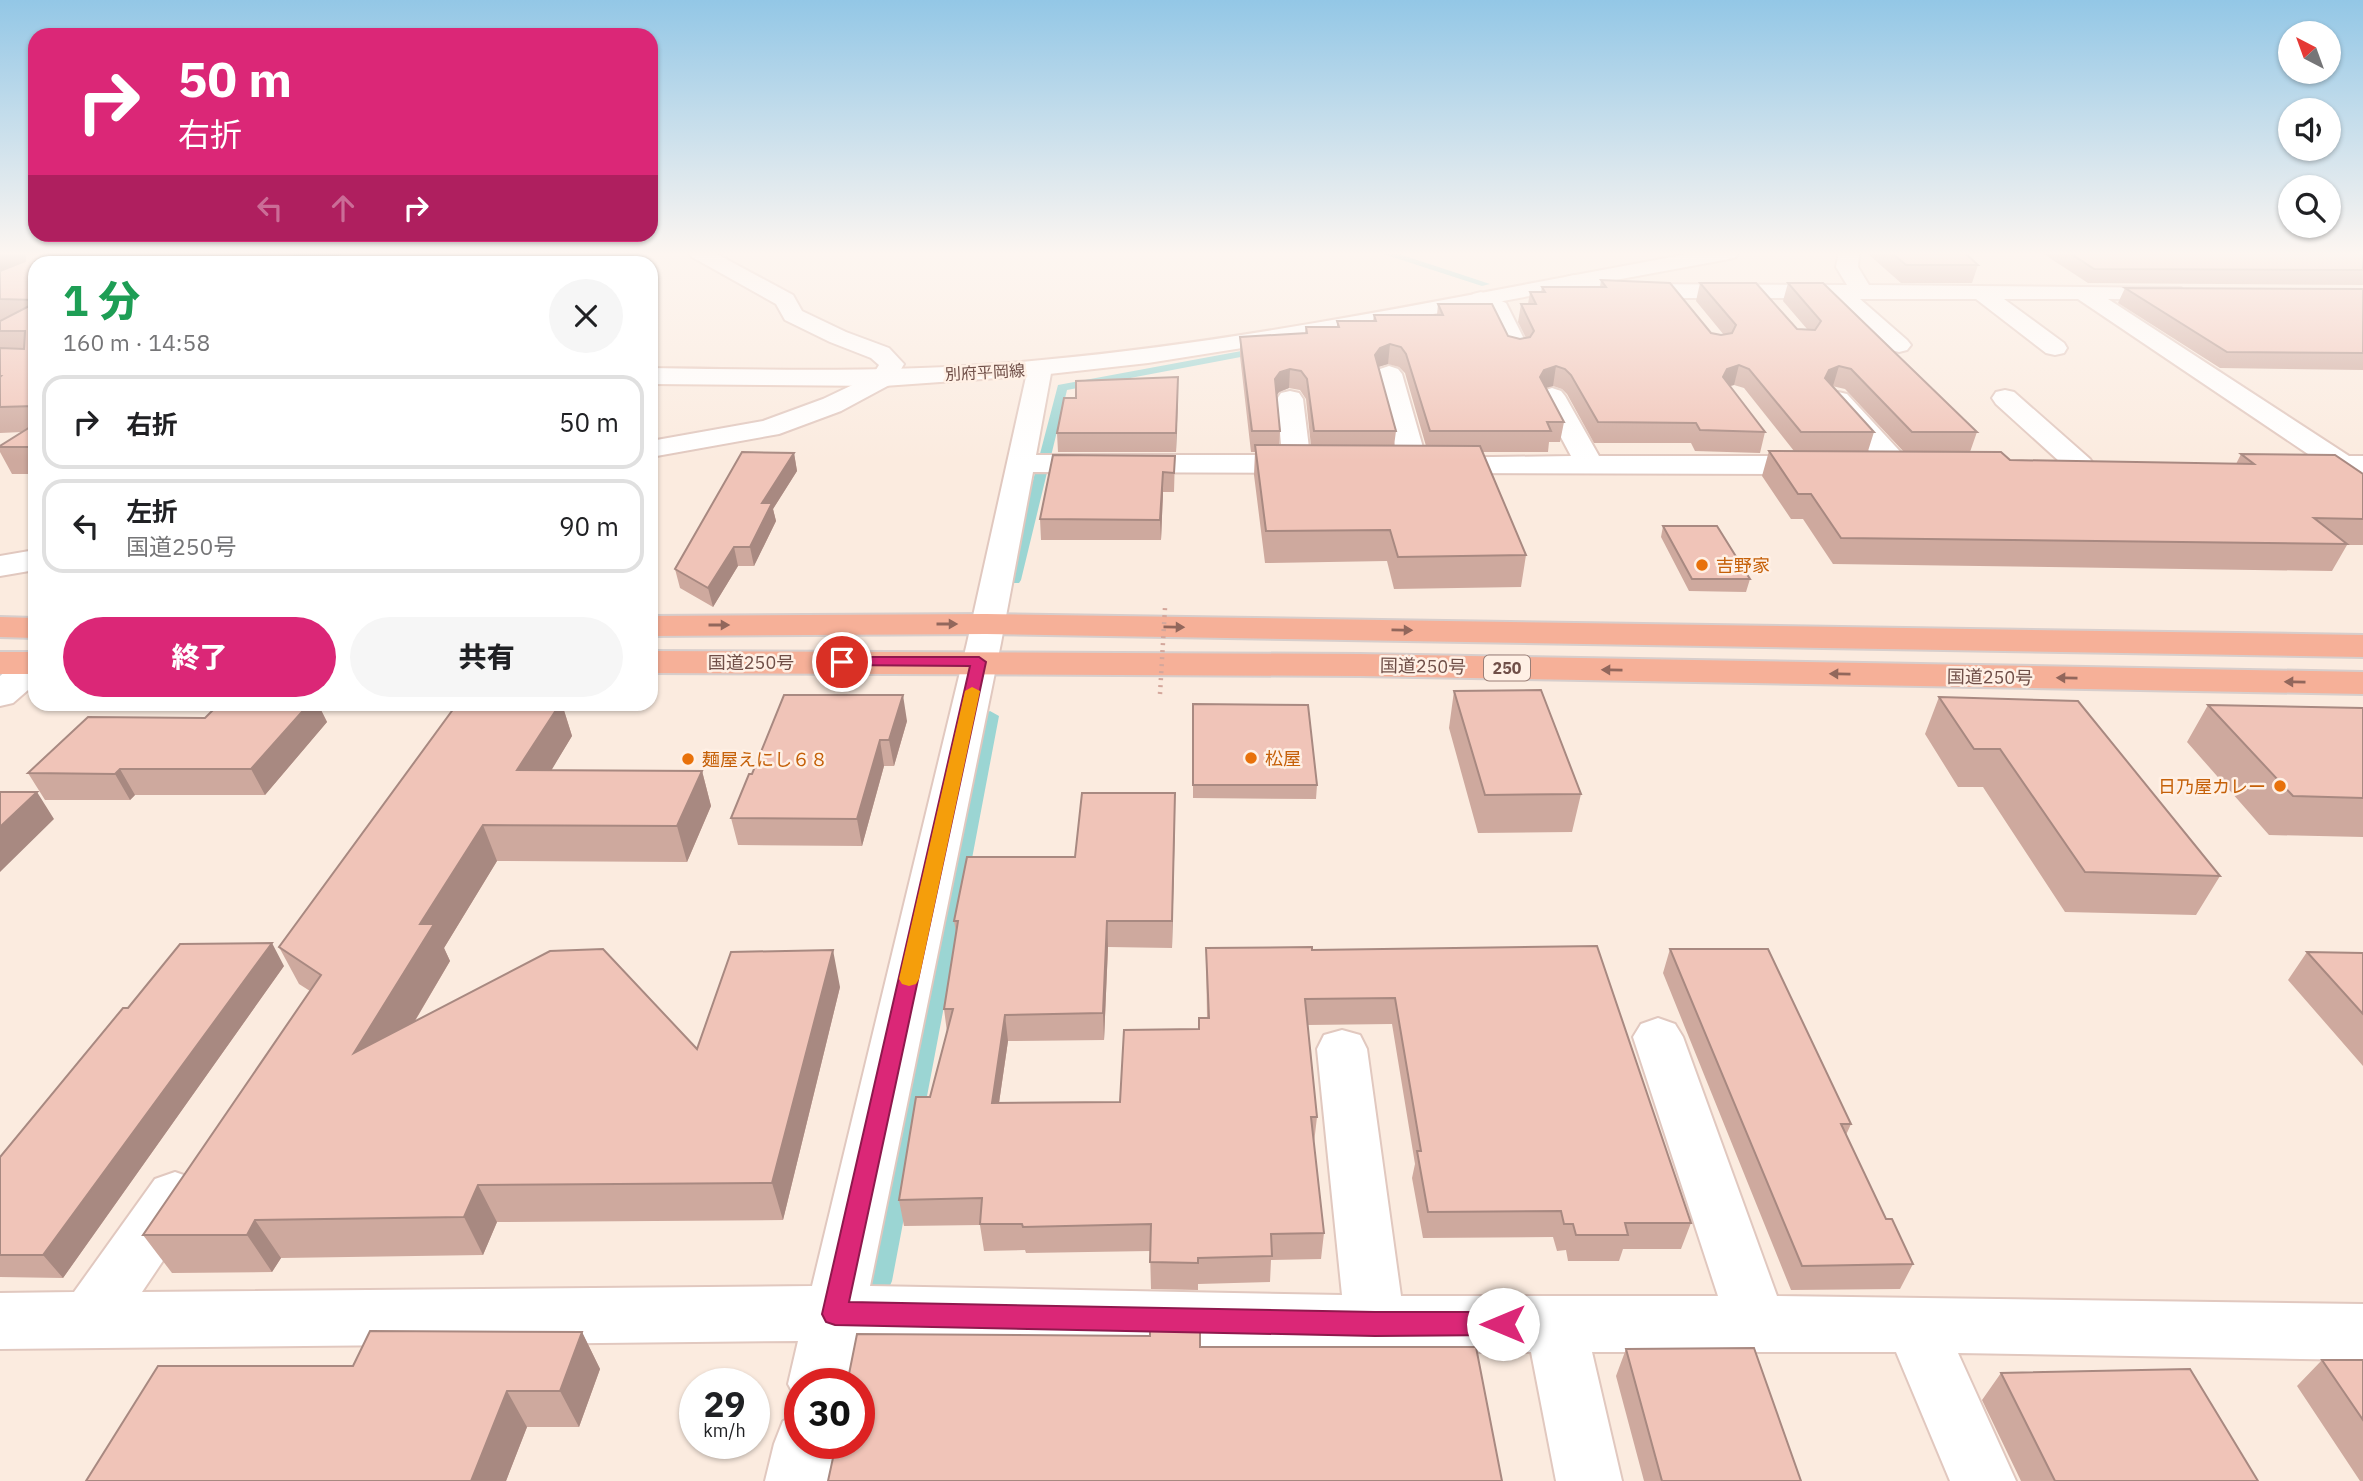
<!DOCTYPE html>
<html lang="ja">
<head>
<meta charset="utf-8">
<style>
  :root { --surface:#fff; --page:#f6f6f6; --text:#202124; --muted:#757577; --line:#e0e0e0; --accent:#db2777 }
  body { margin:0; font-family:"IBM Plex Sans","Noto Sans JP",sans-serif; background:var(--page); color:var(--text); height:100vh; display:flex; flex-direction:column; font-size:26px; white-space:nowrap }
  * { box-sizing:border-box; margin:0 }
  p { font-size:23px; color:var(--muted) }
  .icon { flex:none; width:38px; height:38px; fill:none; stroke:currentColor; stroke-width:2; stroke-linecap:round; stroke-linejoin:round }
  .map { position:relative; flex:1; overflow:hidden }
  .sheet { position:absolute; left:28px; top:256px; width:630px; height:455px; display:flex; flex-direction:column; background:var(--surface); border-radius:21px; box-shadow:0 2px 5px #0004 }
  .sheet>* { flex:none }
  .banner { position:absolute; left:28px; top:28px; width:630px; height:214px; border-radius:21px; box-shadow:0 2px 5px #0004; background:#db2777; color:#fff; overflow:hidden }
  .needle { width:46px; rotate:319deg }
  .fabs { position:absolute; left:2278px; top:21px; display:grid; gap:14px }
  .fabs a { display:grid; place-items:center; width:63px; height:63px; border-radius:50%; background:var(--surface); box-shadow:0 2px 5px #0004; font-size:35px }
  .speed { position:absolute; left:679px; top:1368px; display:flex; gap:14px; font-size:35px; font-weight:700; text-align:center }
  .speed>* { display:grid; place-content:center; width:91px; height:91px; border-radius:50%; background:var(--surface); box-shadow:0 2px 5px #0004; line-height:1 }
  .speed small { font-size:18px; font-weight:400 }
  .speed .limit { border:10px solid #d22; background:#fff; color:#111 }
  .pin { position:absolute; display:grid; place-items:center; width:60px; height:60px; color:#fff; margin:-30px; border:4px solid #fff; border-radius:50%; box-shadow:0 2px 7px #0007 }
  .me { position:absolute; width:77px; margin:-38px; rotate:270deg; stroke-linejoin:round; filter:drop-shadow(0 0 5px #0008) }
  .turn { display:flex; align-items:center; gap:24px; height:147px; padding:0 35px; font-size:32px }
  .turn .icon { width:91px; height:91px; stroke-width:2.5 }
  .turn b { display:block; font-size:49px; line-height:60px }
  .lanes { display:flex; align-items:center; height:66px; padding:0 35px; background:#0003; justify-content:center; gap:35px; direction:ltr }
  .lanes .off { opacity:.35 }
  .round { display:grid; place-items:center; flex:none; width:74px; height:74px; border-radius:37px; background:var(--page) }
  .overview { display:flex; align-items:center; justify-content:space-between; height:119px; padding:0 35px }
  h1 { font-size:42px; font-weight:800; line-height:52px; color:#1e9e55 }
  .button { display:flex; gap:14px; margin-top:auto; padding:14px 35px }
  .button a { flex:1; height:80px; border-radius:42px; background:var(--accent); color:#fff; font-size:28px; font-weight:800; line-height:80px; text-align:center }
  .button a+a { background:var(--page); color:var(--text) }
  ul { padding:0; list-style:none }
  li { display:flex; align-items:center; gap:21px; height:94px; margin:0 14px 10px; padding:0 21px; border:4px solid var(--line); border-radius:21px }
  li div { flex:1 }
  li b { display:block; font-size:26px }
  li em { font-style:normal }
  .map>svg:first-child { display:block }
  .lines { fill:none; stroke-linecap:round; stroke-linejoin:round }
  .stream { fill:#9bd5d3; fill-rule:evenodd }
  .minor-casing { stroke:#e1c8bf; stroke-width:4 }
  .tertiary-casing { stroke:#e1c8bf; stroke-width:4 }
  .secondary-casing { stroke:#e5c8bc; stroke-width:4 }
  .trunk-casing { stroke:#d7cecc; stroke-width:4 }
  .minor { fill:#fff; fill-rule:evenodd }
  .tertiary { fill:#fff; fill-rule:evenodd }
  .secondary { fill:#fff; fill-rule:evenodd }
  .trunk { fill:#f6b098; fill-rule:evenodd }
  .path-bridge { stroke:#d4a79c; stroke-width:4.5; stroke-dasharray:2 5; stroke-linecap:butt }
  .wall { fill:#cea99e; fill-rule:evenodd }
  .shaded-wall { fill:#a88981 }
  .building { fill:#f0c4b8; stroke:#a88981; stroke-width:2 }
  .oneway { fill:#92675c }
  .route { fill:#db2777; stroke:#8e194d; stroke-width:2 }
  .slow { fill:#f59e0b }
  .food-dot { fill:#e8710a; stroke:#fff0e5; stroke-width:2.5 }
  .labels { text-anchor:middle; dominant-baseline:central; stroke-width:5; stroke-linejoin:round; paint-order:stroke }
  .far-street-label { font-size:16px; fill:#704f48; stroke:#fff0e5 }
  .shield { fill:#fff0e5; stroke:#9b7f77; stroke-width:2 }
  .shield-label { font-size:16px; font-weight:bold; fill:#704f48 }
  .food-label { font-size:18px; fill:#c56008; stroke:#fff0e5; text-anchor:start }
  .street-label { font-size:18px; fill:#704f48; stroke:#fff0e5 }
</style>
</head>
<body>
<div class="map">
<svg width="2363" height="1481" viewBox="0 0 2363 1481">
  <rect width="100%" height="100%" fill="#fbebdf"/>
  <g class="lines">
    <path class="stream" d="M1380,253H1396L1490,284L1482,286Z
      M1263,347L1267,348V352L1067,390L1021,580L1019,583H1009L1007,580L1058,385Z
      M990,711L999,716L892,1281L888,1290L879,1293L870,1290L866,1281L981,716Z"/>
    <defs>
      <path id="minor" d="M689,253H715L793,295L802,311L846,332L889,348L904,364L893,383L884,386L875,383L871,378L879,365L871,358L830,342L785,320L776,304L692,257Z
        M1839,253H1859L1858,267L1869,285L2181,288L2184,293L2181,298L2173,300L2108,299L2349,456H2363V474H2299L2289,471L2285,465L2289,459L2311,456L2078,299H2004L2064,343L2067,348L2064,353L2055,355L2046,353L1976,299H1860L1907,340L1911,345L1907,350L1899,352L1891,350L1833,298H1609L1566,287L1563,282L1566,277L1574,275L1609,284L1847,285L1836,267Z
        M1481,292L1506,303L1529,349L1526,354L1517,356L1508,354L1488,312L1470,299L1473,294Z
        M1040,361L1049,363L1052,368L1036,455H1282L1277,399L1281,393L1290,391L1299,393L1303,399L1310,456L1318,458L1322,464L1318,470L1308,473L1033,472L1001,643L870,1286L1342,1295L1317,1049L1324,1035L1342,1030L1360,1035L1367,1049L1401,1296H1718L1633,1037L1641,1024L1658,1018L1675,1024L1683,1037L1777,1296L2363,1304V1360L1958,1353L2016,1481H1950L1896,1352H1592L1622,1481H1556L1531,1352H1375L859,1341L850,1384H800V1406L788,1384L798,1341L0,1349V1293L74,1292L155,1179L175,1172L195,1179L203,1196L195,1213L142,1292L812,1286L967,643L1028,368L1031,363Z
        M1389,366L1398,369L1402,374L1426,458L1571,456L1539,396L1543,391L1552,388L1561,391L1565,396L1599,456H1819L1829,459L1833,465L1829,471L1819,474L1435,473C1424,470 1416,473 1404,470L1400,464L1376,374L1380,369Z
        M2005,390L2014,392L2090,459L2094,465L2090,471L2080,474L2070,471L1996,404L1992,398L1996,392Z
        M1838,392L1847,394L1907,459L1911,465L1907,471L1897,474L1887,471L1829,406L1825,400L1829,394Z
        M35,654V684L13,703L0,706V676L22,657Z
        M800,1414V1444H838L831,1481H765L774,1444L783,1421Z"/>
      <path id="tertiary" d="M884,370L893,373L897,378L893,383L841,411L779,434L651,457V441L763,421L823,399Z
        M35,550V570L0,576V556Z"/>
      <path id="secondary" d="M1694,253H1739L1736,257L1729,259L1293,340L1148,363L1040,375L884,386L651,384V368C781,370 912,373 1042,360C1261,340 1477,292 1694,253Z"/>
      <path id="trunk" d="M986,614L2363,635V657L986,634L651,636V616Z
        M0,617L35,618V638L0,637Z
        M651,651L1360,654L2363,672V694L1360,676L651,673Z
        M0,652H35V674H0Z"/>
    </defs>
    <use href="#minor" class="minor-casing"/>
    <use href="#tertiary" class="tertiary-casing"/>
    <use href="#secondary" class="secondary-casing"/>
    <use href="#trunk" class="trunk-casing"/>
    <use href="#minor" class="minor"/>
    <use href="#tertiary" class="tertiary"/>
    <use href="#secondary" class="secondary"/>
    <use href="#trunk" class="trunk"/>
    <path class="path-bridge" d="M1160,694L1165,608"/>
  </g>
  <path class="wall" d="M0,253H343L328,262H35V474H12L0,452V446L22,432L0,433Z
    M1867,253H1965L1978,265L1972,283H1901Z
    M2042,253H2363V285L2088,283Z
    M1601,280L1711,333L1721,335H1724L1696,301L1700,283L1797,329H1807L1783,301L1788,283L1977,432L1970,452L2010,460L2236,464L2241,454L2363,474V545H2347L2332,571L1833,564L1803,519H1791L1762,476L1769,451H1794L1744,388L1734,385L1730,386L1765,432L1760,453L1695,451L1691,443H1594L1567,394L1562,389L1553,386L1546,388L1564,422L1560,442H1549L1548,452H1482L1526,555L1521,587L1394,589L1387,561L1265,563L1254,475L1255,452H1251L1240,356V337L1305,333L1306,327H1337V321H1373L1374,315H1437L1438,304L1508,336L1520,339L1526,338L1518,322L1521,304H1528L1530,292H1541L1542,287H1600ZM1388,364L1399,367L1405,373L1426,446H1394L1396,431L1378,367ZM1832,386L1845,389L1903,451H1868L1874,432ZM1289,388L1300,390L1306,399L1311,446L1279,445L1280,431L1277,395L1279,392Z
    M2125,288L2363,289V370L2220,368L2118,303Z
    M1178,377L1176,452H1058L1057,433L1076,398Z
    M794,453L797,471L773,509L776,521L754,566H738L713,607L680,588L675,569Z
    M1175,456L1174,492H1163L1161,540H1041L1040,519Z
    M1663,526L1750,579L1746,592L1689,591L1661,537Z
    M1454,691L1581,794L1572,832L1478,833L1449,728Z
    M1939,697L2220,876L2196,915L2065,912L1983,787H1958L1925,734Z
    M219,704H318L327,722L265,795H135L130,800H45L28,773L205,718Z
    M457,704H562L572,736L551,770L702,771L711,806L687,862L497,861L444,948L450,961L415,1021L697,1049L840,987L783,1220L497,1222L483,1255L281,1258L272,1272L172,1273L143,1235L310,991L299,984L279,947Z
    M1193,704L1317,785L1316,799L1193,798Z
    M2208,705L2363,708V837L2269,835L2187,742Z
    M907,721L894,766H884L862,846L738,845L731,818L752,774Z
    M1175,793L1172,948L1108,947L1104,1040L1008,1041L999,1103L1120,1102L1199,1029L1207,1018L1206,948L1312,950L1597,946L1691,1223L1681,1249H1623L1619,1261H1568L1566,1250L1557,1251L1553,1237L1423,1238L1412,1178L1415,1164L1392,1024L1307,1025L1317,1117L1314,1143L1324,1233L1321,1259L1271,1260L1270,1282L1198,1284V1290L1151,1289L1150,1251L1026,1253L1025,1250L984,1251L980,1225L904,1226L899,1200L930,1097L947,1032L944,1009L956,932L954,921L1075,857Z
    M1670,949L1851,1124L1846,1135L1886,1219L1913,1264L1900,1289L1791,1290L1663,973Z
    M2307,952L2363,953V1066L2288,980Z
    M284,966L63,1278L0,1277V1157L128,1008Z
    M582,1332L600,1369L579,1427H527L506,1481H86L353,1366Z
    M1626,1349L1801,1481H1644L1616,1376Z
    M2322,1360H2363V1481H2360L2297,1386Z
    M2001,1373L2258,1481H2021L1982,1400Z"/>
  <path class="shaded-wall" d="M0,253H30L35,263L0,279Z
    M299,253H343L328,262H283Z
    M1390,344L1388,364L1378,367L1375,355L1380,348Z
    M1739,365L1734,385L1722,388L1723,377L1727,369Z
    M1556,366L1553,386L1541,389L1540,377L1544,370Z
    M1839,366L1833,386L1823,389L1825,378L1829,370Z
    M1290,369L1289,388L1279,392L1274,399L1275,379L1280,372Z
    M1178,377V395L1176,452V433Z
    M794,453L797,471L773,509L776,521L754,566L750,547L762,503Z
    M1163,472V492L1161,540L1160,520Z
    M734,547L738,566L713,607L708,588Z
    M903,695L907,721L894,766L889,740Z
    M309,704H318L327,722L265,795L251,769Z
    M560,704H562L572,736L530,806L517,770Z
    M880,740L884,766L862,846L857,819Z
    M120,769L135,795L130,800L115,774Z
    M702,771L711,806L687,862L677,826Z
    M37,792L54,819L0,872V827Z
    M1175,793V818L1172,948V921Z
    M483,825L497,861L444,948L450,961L374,1090L354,1053L420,924Z
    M1107,921L1108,947L1104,1040L1103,1013Z
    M272,943L284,966L63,1278L43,1255Z
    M833,950L840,987L783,1220L772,1183Z
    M1005,1015L1008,1041L995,1130L992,1103Z
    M478,1185L497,1222L483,1255L464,1217Z
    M255,1220L281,1258L272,1272L247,1235Z
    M582,1332L600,1369L579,1427L560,1391Z
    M507,1391L527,1427L506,1481H471Z"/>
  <path class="building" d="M25,253H299L283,262H35V300L0,299V271L25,261Z
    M1892,253H1965L1978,265H1906Z
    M2070,253H2363V270L2094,269Z
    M1601,280L1670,283L1711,333L1721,335L1732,333L1736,325L1700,283H1756L1797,329L1815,330L1821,321L1788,283H1823L1977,432H1912L1851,369L1839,366L1829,370L1825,378L1874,432H1801L1749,369L1739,365L1727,369L1723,377L1765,432L1700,430L1696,423L1598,422L1571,375L1565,369L1556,366L1544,370L1540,377L1564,422H1547L1551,431H1430L1406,354L1401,347L1390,344L1380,348L1375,355L1396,431H1314L1307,379L1301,371L1290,369L1280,372L1275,379L1280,431H1252L1240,337L1307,333L1306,327H1339L1337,321H1376L1374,315H1443L1438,304H1492L1508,336L1520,339L1530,337L1534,331L1521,304H1536L1530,292H1545L1542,287H1606Z
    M2125,288L2363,289V353L2227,352Z
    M35,303V406L0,407V377L1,376H0V348L24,349L25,331H0V321Z
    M1178,377L1176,433H1057L1064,398H1076V381Z
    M35,424V447H0V446Z
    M1255,445L1480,446L1526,555L1398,557L1390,530L1266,531Z
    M1769,451L2001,452L2010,460L2254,464L2241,454L2335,455L2363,474V519L2314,518L2347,544L1841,538L1811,494H1798Z
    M742,452L794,453L762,503H772L750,547H734L708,588L675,569Z
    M1053,455L1175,456L1174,473L1163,472L1160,520L1040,519Z
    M1663,526H1717L1750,579H1692Z
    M1541,690L1581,794L1485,795L1454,691Z
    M784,695H903L889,740H880L857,819L731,818L749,774H752Z
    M1939,697L2078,701L2220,876L2085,872L2000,749H1974Z
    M219,704H309L251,769H120L115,774L28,773L88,717L205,718Z
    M457,704H560L517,770L702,771L677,826L483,825L420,924H434L354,1053L550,951L603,949L697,1049L731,952L833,950L772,1183L478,1185L464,1217L255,1220L247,1235H143L321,975L279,947Z
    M1193,704L1308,705L1317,785H1193Z
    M2208,705L2363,708V798L2293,796Z
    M0,792H37L0,827Z
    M1082,793H1175L1172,921H1107L1103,1013L1005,1015L992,1103L1120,1102L1124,1030L1199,1029V1018H1209L1206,948L1312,947V950L1597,946L1691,1223H1625L1628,1235H1576L1573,1224H1564L1561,1211L1428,1212L1417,1151H1421L1395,998L1305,999L1317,1117H1311L1324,1233L1271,1234L1272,1256L1198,1258V1263L1150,1262L1151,1224L1023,1227L1022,1224H980L982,1198L899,1200L916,1097H930L953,1009H944L958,921H954L967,857H1075Z
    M272,943L43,1255H0V1157L123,1008H128L180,944Z
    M1670,949H1768L1851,1124H1841L1886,1219H1892L1913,1264L1802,1266Z
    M2307,952L2363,953V1014Z
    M1150,1323L1200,1324V1347H1476L1502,1481H828L836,1444H859V1384H847L857,1334L1150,1336Z
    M370,1331L582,1332L560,1391H507L471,1481H86L158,1366H353Z
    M1754,1348L1801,1481H1662L1626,1349Z
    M2322,1360H2363V1420Z
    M2190,1369L2258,1481H2055L2001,1373Z"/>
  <defs><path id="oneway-solid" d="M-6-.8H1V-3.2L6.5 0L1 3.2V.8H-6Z" transform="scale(1.75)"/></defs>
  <g class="oneway">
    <use href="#oneway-solid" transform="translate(947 624)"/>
    <use href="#oneway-solid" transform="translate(719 625)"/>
    <use href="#oneway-solid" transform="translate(1174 627) rotate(1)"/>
    <use href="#oneway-solid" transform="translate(1402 630) rotate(1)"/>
    <use href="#oneway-solid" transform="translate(1612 670) rotate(-179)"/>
    <use href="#oneway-solid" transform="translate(1840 674) rotate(-179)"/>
    <use href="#oneway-solid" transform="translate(2067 678) rotate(-179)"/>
    <use href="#oneway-solid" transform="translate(2295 682) rotate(-179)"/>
  </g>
  <linearGradient id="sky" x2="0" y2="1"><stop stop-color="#93c7e6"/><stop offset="0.55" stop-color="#fdf6f1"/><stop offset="1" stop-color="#fdf6f1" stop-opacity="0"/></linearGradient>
  <rect width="2363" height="461" fill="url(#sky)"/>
  <path class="route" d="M842,657H979L986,662L849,1302L1375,1312H1503L1512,1316L1516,1324L1512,1332L1503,1335L1375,1336L835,1325L826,1322L822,1314L970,666L837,665L835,662L837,659Z"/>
  <path class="slow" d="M972,687L980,691L919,979L916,984L909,986L902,984L899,979L965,691Z"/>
  <g class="food-dot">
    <circle cx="1702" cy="565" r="7"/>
    <circle cx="1251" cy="758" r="7"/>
    <circle cx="688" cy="759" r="7"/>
    <circle cx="2280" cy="786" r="7"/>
  </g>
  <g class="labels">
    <g class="far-street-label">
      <text transform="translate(985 372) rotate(-3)">別府平岡線</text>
    </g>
    <rect class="shield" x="1484" y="655.5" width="46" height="25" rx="5"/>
    <g class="shield-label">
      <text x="1507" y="668">250</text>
    </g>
    <g class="food-label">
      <text x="1716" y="565">吉野家</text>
      <text x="1265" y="758">松屋</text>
      <text x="702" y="759">麺屋えにし６８</text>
      <text x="2266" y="786" text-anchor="end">日乃屋カレー</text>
    </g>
    <g class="street-label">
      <text x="751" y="662">国道250号</text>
      <text transform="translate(1423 666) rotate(1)">国道250号</text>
      <text transform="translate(1990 677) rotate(1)">国道250号</text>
    </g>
  </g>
</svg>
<div class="fabs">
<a><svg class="needle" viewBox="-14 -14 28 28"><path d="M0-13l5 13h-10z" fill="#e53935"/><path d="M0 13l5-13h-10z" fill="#757577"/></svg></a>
<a><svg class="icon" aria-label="sound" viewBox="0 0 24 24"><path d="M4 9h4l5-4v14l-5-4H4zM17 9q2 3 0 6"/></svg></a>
<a><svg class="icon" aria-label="search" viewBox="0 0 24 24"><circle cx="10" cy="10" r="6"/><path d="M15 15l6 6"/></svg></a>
</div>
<div class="speed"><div>29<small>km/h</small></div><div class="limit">30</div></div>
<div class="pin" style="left:842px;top:662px;background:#d93025"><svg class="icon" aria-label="arrive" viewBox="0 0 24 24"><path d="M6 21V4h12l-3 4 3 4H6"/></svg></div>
<svg class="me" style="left:1503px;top:1324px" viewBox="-20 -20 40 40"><circle r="19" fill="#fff"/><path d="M0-13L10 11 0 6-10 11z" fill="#db2777"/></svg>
<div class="banner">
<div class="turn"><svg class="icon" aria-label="right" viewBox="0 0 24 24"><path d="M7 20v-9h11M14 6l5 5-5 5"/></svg><div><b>50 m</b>右折</div></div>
<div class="lanes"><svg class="icon off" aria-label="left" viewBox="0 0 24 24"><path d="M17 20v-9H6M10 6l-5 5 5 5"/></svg><svg class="icon off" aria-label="ahead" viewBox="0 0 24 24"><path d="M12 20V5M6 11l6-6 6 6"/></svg><svg class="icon" aria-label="right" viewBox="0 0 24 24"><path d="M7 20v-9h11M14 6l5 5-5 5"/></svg></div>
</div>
<section class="sheet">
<div class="overview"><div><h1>1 分</h1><p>160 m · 14:58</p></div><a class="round"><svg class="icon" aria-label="close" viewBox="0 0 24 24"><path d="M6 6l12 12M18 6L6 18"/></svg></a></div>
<ul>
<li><svg class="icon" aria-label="right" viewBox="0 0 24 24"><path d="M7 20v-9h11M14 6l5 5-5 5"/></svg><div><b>右折</b></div><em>50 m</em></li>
<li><svg class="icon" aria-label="left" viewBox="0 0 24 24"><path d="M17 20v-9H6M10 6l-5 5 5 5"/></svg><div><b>左折</b><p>国道250号</p></div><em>90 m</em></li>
</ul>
<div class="button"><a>終了</a><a>共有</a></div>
</section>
</div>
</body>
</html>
